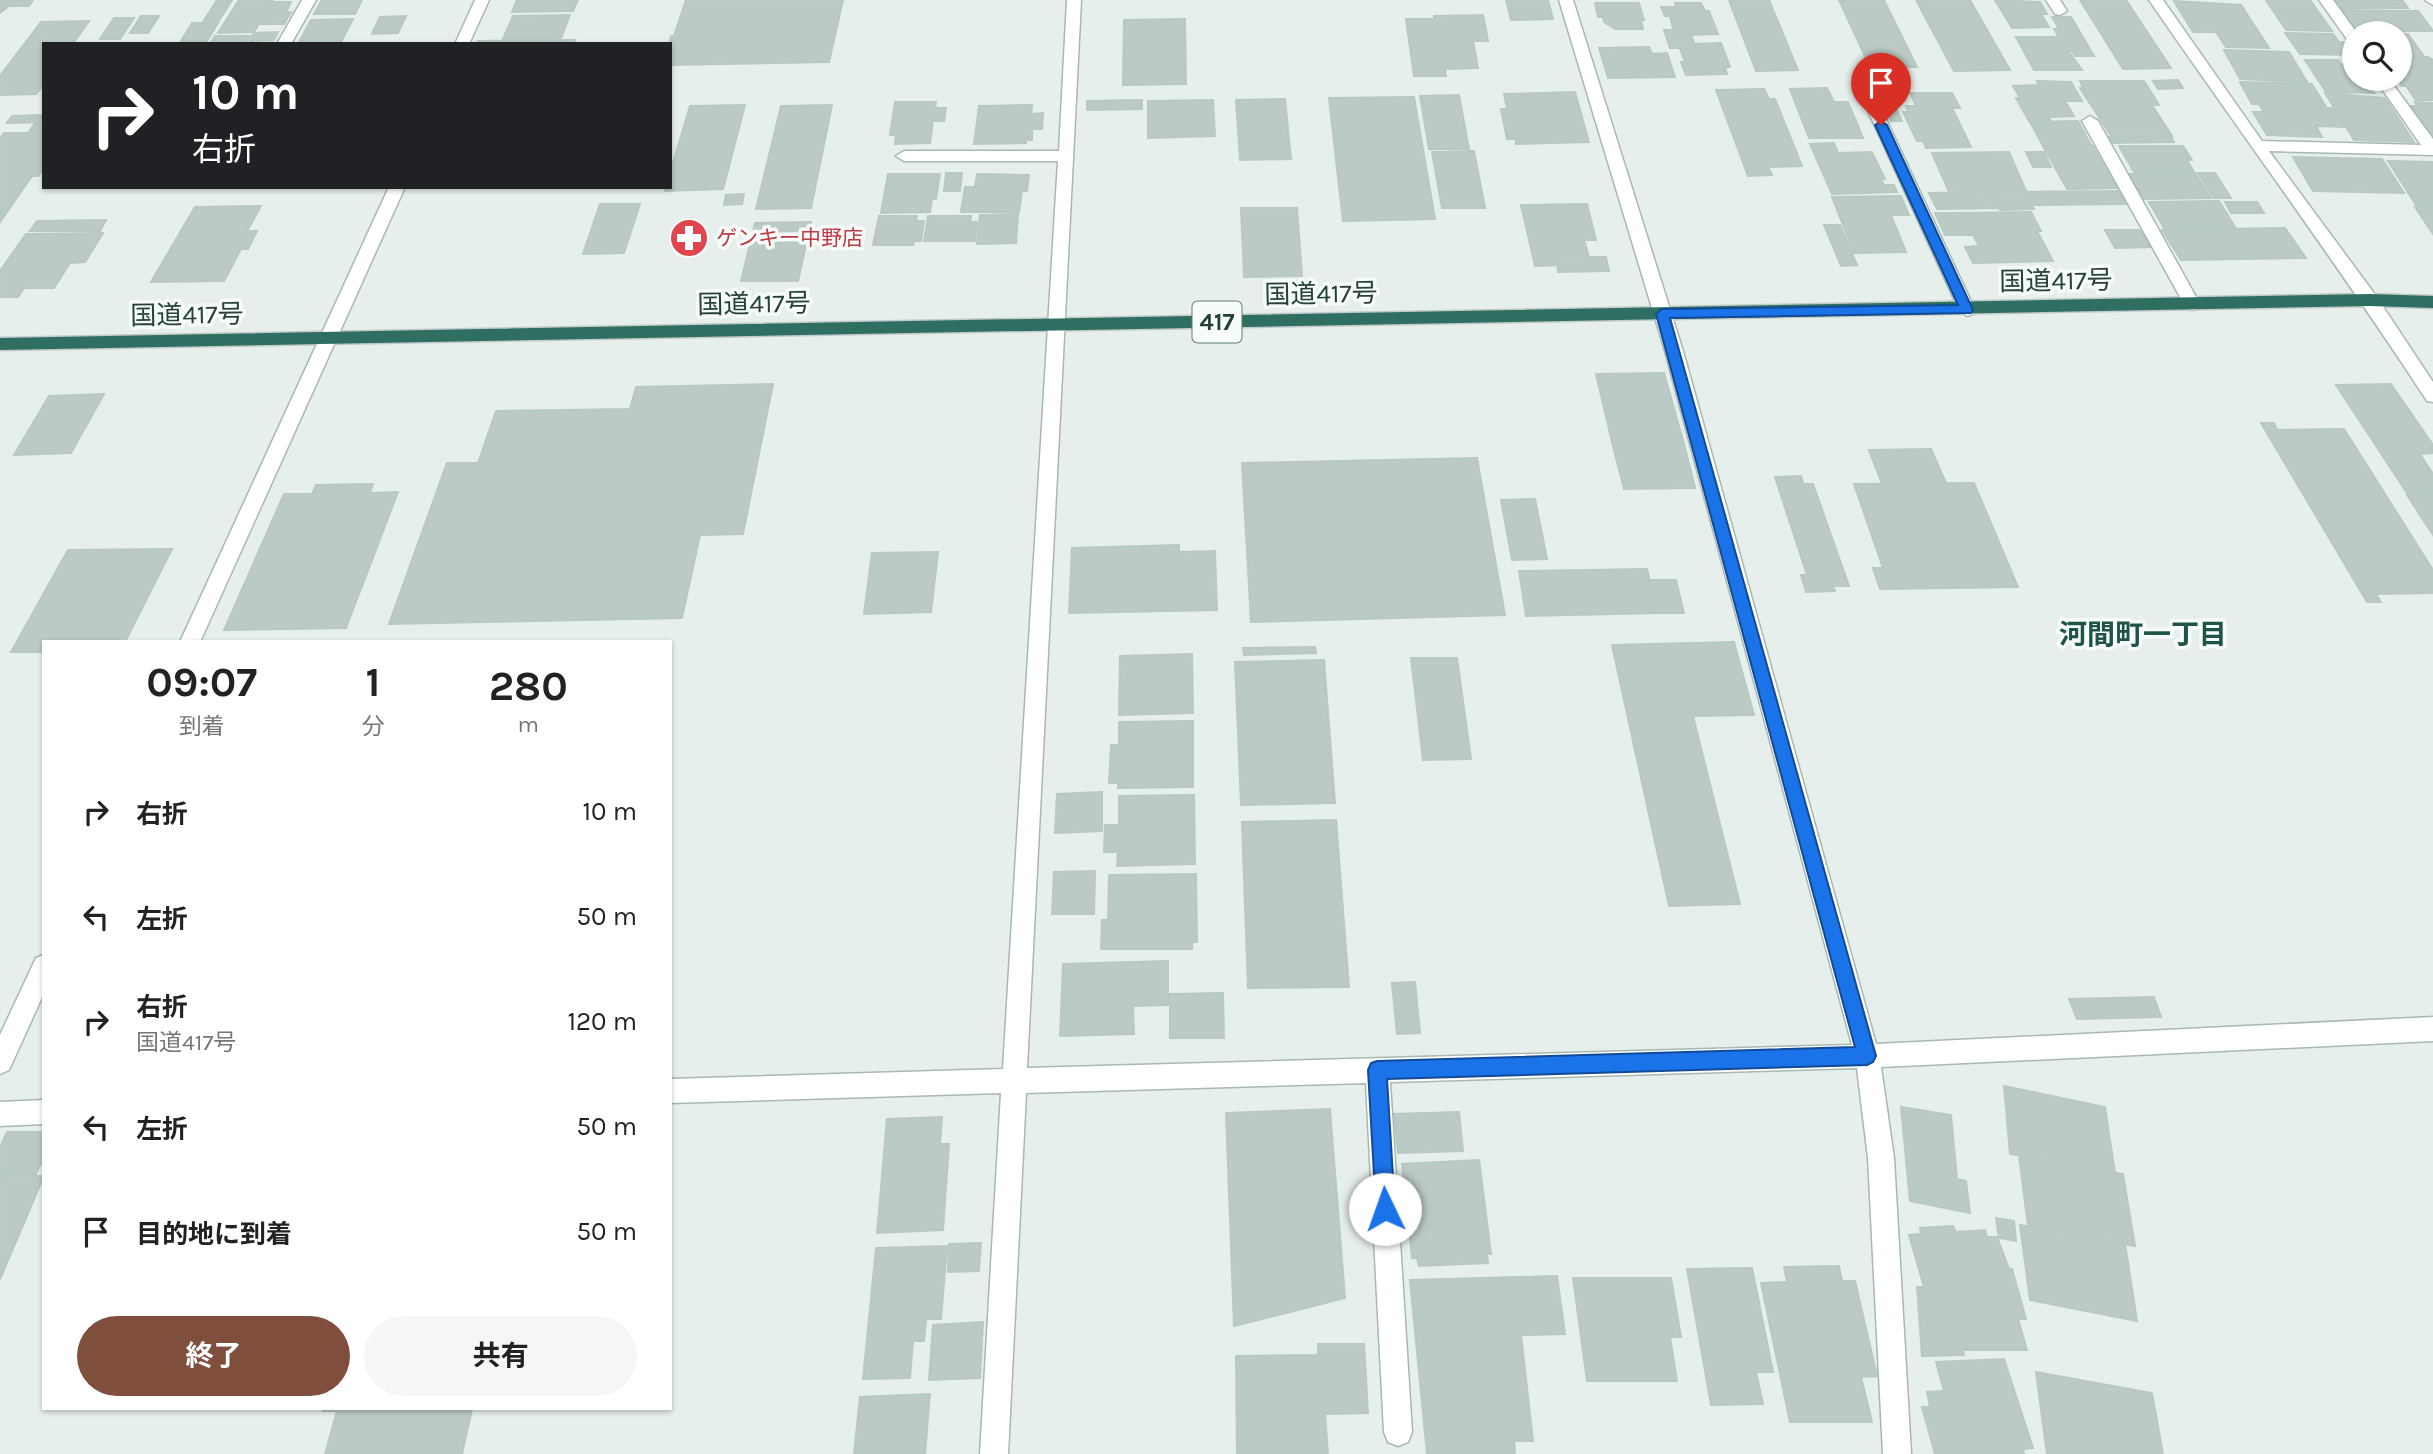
<!DOCTYPE html>
<html lang="ja">
<head>
<meta charset="utf-8">
<style>
  :root { --surface:#fff; --page:#f6f6f6; --text:#222; --muted:#767676; --accent:#804e3d }
  body { margin:0; font-family:Karla,"Noto Sans JP",sans-serif; background:var(--page); color:var(--text); height:100vh; display:flex; flex-direction:column; font-size:26px; white-space:nowrap }
  * { box-sizing:border-box; margin:0 }
  p { font-size:23px; color:var(--muted) }
  .icon { flex:none; width:38px; height:38px; fill:none; stroke:currentColor; stroke-width:2; stroke-linecap:round; stroke-linejoin:round }
  .map { position:relative; flex:1; overflow:hidden }
  .panel { position:absolute; left:42px; top:640px; width:630px; height:770px; display:flex; flex-direction:column; background:var(--surface); border-radius:0px; box-shadow:0 2px 5px #0004 }
  .panel>* { flex:none }
  .guide { position:absolute; left:42px; top:42px; width:630px; height:147px; border-radius:0px; box-shadow:0 2px 5px #0004; background:#202124; color:#fff; overflow:hidden }
  .buttons { position:absolute; left:2342px; top:21px; display:grid; gap:14px }
  .buttons a { display:grid; place-items:center; width:70px; height:70px; border-radius:50%; background:var(--surface); box-shadow:0 2px 5px #0004; font-size:35px }
  .pin { position:absolute; display:grid; place-items:center; width:60px; height:60px; color:#fff; margin:-72px -30px; border-radius:50% 50% 50% 0; rotate:-45deg; box-shadow:0 0 7px #0007 }
  .pin .icon { rotate:45deg }
  .me { position:absolute; width:77px; margin:-38px; rotate:357deg; stroke-linejoin:round; filter:drop-shadow(0 0 5px #0008) }
  .turn { display:flex; align-items:center; gap:24px; height:147px; padding:0 35px; font-size:32px }
  .turn .icon { width:91px; height:91px; stroke-width:2.5 }
  .turn b { display:block; font-size:49px; line-height:60px }
  .eta { display:flex; justify-content:space-evenly; align-items:center; height:119px; text-align:center }
  .eta b { font-size:42px; font-weight:700; line-height:49px }
  .action { display:flex; gap:14px; margin-top:auto; padding:14px 35px }
  .action a { flex:1; height:80px; border-radius:42px; background:var(--accent); color:#fff; font-size:28px; font-weight:700; line-height:80px; text-align:center }
  .action a+a { background:var(--page); color:var(--text) }
  ul { padding:0; list-style:none }
  li { display:flex; align-items:center; gap:21px; height:105px; padding:0 35px }
  li div { flex:1 }
  li b { display:block; font-size:26px }
  li em { font-style:normal }
  .map>svg:first-child { display:block }
  .building { fill:#bbcac4; stroke:#b8c9c2; stroke-width:2 }
  .lines { fill:none; stroke-linecap:round; stroke-linejoin:round }
  .minor-casing { stroke:#a8b8b2; stroke-width:3 }
  .highway-casing { stroke:#c2cac8; stroke-width:3 }
  .minor { fill:#fff; fill-rule:evenodd }
  .highway { fill:#2f6f62; fill-rule:evenodd }
  .route { fill:#1a73e8; stroke:#114b97; stroke-width:2 }
  .labels { text-anchor:middle; dominant-baseline:central; stroke-width:7; stroke-linejoin:round; paint-order:stroke }
  .far-health-label { font-size:21px; fill:#be3a42; stroke:#f7fbf9; text-anchor:start }
  .shield { fill:#f7fbf9; stroke:#637a73; stroke-width:2 }
  .shield-label { font-size:24px; font-weight:bold; fill:#24423a }
  .street-label { font-size:26px; fill:#24423a; stroke:#f7fbf9 }
  .neighbourhood-label { font-size:28px; font-weight:bold; fill:#1f5548; stroke:#f7fbf9 }
</style>
</head>
<body>
<div class="map">
<svg width="2433" height="1454" viewBox="0 0 2433 1454">
  <rect width="100%" height="100%" fill="#e6efeb"/>
  <path class="building" d="M0,0H33L29,6H9L0,13Z
    M217,0H232L218,22H203Z
    M239,0H273L254,32L218,33Z
    M322,0H362L355,14H314Z
    M517,0H578L573,11L512,12Z
    M686,0H843L829,62L670,65L669,44L671,36H674Z
    M1506,0H1548L1553,19L1511,20Z
    M1729,0H1769L1798,70L1756,71Z
    M1839,0H1884L1917,67H1870Z
    M1916,0H1970L2010,70L1954,71Z
    M1995,0L2040,2L2047,14H2041L2049,27L2012,28Z
    M2080,0H2126L2171,68L2123,69Z
    M2266,0H2310L2332,31L2286,30Z
    M2335,0H2402L2408,8L2341,9Z
    M2174,1L2241,5L2269,48L2226,47L2216,32H2193Z
    M273,2H291L286,12H267Z
    M1595,3H1639L1644,20H1641L1643,29H1615L1604,22L1603,17H1598Z
    M1675,3H1701L1705,11H1709L1718,34L1686,35L1684,28H1673L1670,16H1665L1661,7H1676Z
    M2342,11H2418L2433,31H2357Z
    M291,12L284,24H261L267,13Z
    M570,15L561,38L503,39L513,16Z
    M1483,15L1488,41H1473L1478,68L1445,69L1446,76H1414L1406,19H1434V16Z
    M141,16H159L148,33H130Z
    M406,16L398,33L372,34L380,17Z
    M2052,17H2071L2094,56H2075L2072,51H2067L2054,29H2059Z
    M114,18H134L120,39H100Z
    M353,19L340,44H298L311,20Z
    M1185,19L1186,84L1123,85L1124,20Z
    M89,21L73,44H44V84L36,94L0,95V76L41,22Z
    M192,23H218L207,41H181Z
    M1664,30H1685L1686,35H1691L1696,48H1670Z
    M278,32L274,40L250,41L254,33Z
    M2285,33L2333,34L2339,42H2347L2354,55L2300,54Z
    M2399,34H2408L2423,55H2399Z
    M215,36H250L245,44H210Z
    M2016,37H2058L2082,70H2034Z
    M575,40L573,44H477L478,41Z
    M1721,43L1730,67H1725L1727,74L1686,75L1681,62H1685L1680,49H1697L1695,44Z
    M1649,47L1652,54L1667,53L1675,77L1608,78L1599,48Z
    M2224,50L2289,52L2307,82L2240,79Z
    M2399,56L2428,57L2433,60V100H2416L2406,86H2402L2397,79H2399Z
    M2305,60H2338L2340,64H2354V79H2364L2374,93L2326,92Z
    M2178,80L2183,88L2158,89L2153,81Z
    M2037,81L2071,82L2082,101H2065L2074,116L2048,117L2051,121H2029L2016,98H2020L2013,86L2039,85Z
    M2080,81H2144L2159,105H2152L2172,136H2111L2080,88H2083Z
    M2240,82L2312,84L2326,107L2252,104Z
    M1827,88L1834,102H1848L1863,138H1809L1790,89Z
    M1764,89L1769,99H1775L1802,166L1768,167L1772,175L1748,176L1716,90Z
    M1575,92L1589,142L1516,144V139H1507L1501,109H1507L1504,94Z
    M1910,93H1952L1960,108H1952L1971,147L1926,148L1923,141H1917L1903,112H1908L1906,106H1916Z
    M2325,93L2385,98L2414,142L2354,140Z
    M1459,95L1469,149H1429L1420,96Z
    M1414,97L1435,219L1343,221L1329,98Z
    M1285,99L1291,159L1240,160L1236,100Z
    M1142,100V109L1087,110V101Z
    M1213,100L1215,136L1148,138V101Z
    M895,102H936L935,108H946L944,121H933L930,143L895,144L896,135H890Z
    M2415,102L2433,103V136L2411,106H2417Z
    M745,105L723,189L665,191L666,187H670V173L690,106Z
    M832,105L811,208L756,209L781,106Z
    M1032,105L1031,114L1043,113L1042,129H1032V140H1026V143L974,144L979,106Z
    M2260,106L2333,108L2344,127L2316,126L2322,137L2267,135L2253,112H2264Z
    M1885,108H1896L1902,121H1891Z
    M44,115V122L7,123L12,116Z
    M2078,121L2091,145L2043,146L2030,122Z
    M35,123H44V168L38,176H32L0,222V138L4,133H28Z
    M2107,137H2171L2174,142L2110,143Z
    M1834,143L1838,153L1872,152L1885,179H1881L1884,185H1894L1897,192L1832,194L1810,144Z
    M2092,145L2117,188L2067,189L2043,146Z
    M2119,146H2183L2192,160H2187L2194,172H2134Z
    M1474,151L1485,208H1442L1432,152Z
    M2009,152L2026,191L1949,192L1932,153Z
    M2026,152H2044L2051,167H2033Z
    M2293,157L2382,159L2404,193L2313,191Z
    M2388,161L2433,162V206L2416,205Z
    M946,173H962L960,191H944Z
    M2195,173L2211,198L2143,199L2129,174Z
    M2198,173H2215L2231,198H2214Z
    M888,174H940L936,199H932L930,212L881,213Z
    M977,174L1029,175L1027,191H1022L1019,212H961L965,187H975Z
    M2119,191L2126,204L2031,205L2034,209L2000,210L1991,192Z
    M1991,192L1999,208L1937,209L1929,193Z
    M744,194L742,204L724,205L726,195Z
    M1901,196L1909,215H1891L1906,252L1854,253L1832,197Z
    M2219,201L2235,227L2164,228L2149,202Z
    M2225,202H2257L2264,213H2231Z
    M600,204H640L624,253L583,254Z
    M1587,204L1596,240H1584L1591,264L1535,266L1521,205Z
    M261,206L247,231H257L248,249H241L224,281L151,282L195,207Z
    M2415,207H2433V234Z
    M1241,208H1297L1302,276L1244,277Z
    M2031,212L2041,231H2037L2053,261L1973,263L1965,247L1979,246L1971,231H1977L1968,213Z
    M1935,213H1968L1977,231H1971L1973,235H1945Z
    M1018,214L1016,243L977,244L980,215Z
    M879,216H917L916,221H924L921,241H914L913,245H873Z
    M928,216H971L970,222H977L975,241H924Z
    M106,220L100,231H30L37,221Z
    M811,222L798,281H741L755,223Z
    M1824,225H1840L1857,265L1841,266Z
    M2285,228L2306,258L2181,260L2162,230Z
    M2105,230H2140L2151,247L2115,248Z
    M103,233L85,262L70,263L54,288H24L18,297H0V271L26,234Z
    M1589,257H1606L1609,271L1558,272L1557,264H1591Z
    M1664,373L1684,444L1613,446L1596,374Z
    M773,384L743,534L700,535L682,618L389,624L447,463H478L496,411L630,409L636,387Z
    M2391,384L2433,445V453L2420,454L2433,474V492L2407,493L2336,385Z
    M104,394L71,453L14,455L49,396Z
    M2261,423H2274L2277,430L2344,429L2433,570V593L2376,594L2381,602H2367Z
    M1684,444L1695,488L1624,489L1613,446Z
    M1931,449L1946,483L1882,484L1869,450Z
    M1477,458L1505,615L1251,622L1242,463Z
    M1801,476L1803,484H1813L1849,586H1833L1835,591L1806,592L1801,575H1807L1775,477Z
    M1974,483L2018,587L1880,589L1873,568H1883L1854,484Z
    M373,484L370,493L398,492L346,628L224,630L284,494H312L316,485Z
    M2433,494V535L2407,495Z
    M1535,499L1547,559L1512,560L1501,500Z
    M1179,545V552L1215,551L1217,610L1069,613L1072,548Z
    M172,549L125,642H44V652H11L68,550Z
    M938,552L931,612L864,614L872,553Z
    M1647,569L1657,613L1526,616L1519,571Z
    M1649,580H1676L1684,613H1657Z
    M1734,642L1754,715L1693,716L1740,904L1669,906L1612,645Z
    M1315,647L1316,653L1244,655L1243,648Z
    M1192,654L1193,713L1119,715L1120,656Z
    M1411,658H1457L1471,759L1423,760Z
    M1324,660L1335,803L1241,805L1235,662Z
    M1193,721V787L1118,788V783H1109L1111,745H1119V722Z
    M1102,792V831L1055,833L1057,794Z
    M1194,795L1195,864L1117,866L1118,852H1104L1105,825H1119V796Z
    M1336,820L1349,987L1248,988L1242,822Z
    M1095,871L1094,914H1052L1054,872Z
    M1196,874L1197,942H1192V949H1101L1102,920H1108L1109,875Z
    M1168,961V1005L1133,1006L1134,1034L1060,1036L1063,964Z
    M1415,982L1420,1033L1397,1034L1392,983Z
    M1223,993L1224,1038H1170V994Z
    M2154,997L2161,1017L2077,1019L2069,999Z
    M2004,1086L2105,1107L2115,1173L2010,1154Z
    M1901,1107L1951,1115L1957,1179L1966,1181L1970,1213L1910,1201Z
    M1330,1109L1345,1298L1234,1326L1226,1113Z
    M1459,1112L1463,1151L1398,1153L1394,1114Z
    M942,1117L940,1144H949L943,1230L877,1233L887,1119Z
    M7,1132H44V1157L36,1174H0V1147Z
    M2019,1156L2123,1174L2135,1246L2028,1226Z
    M1479,1160L1491,1254H1487L1488,1263L1419,1266L1417,1258H1412L1402,1164Z
    M0,1176H44L0,1279Z
    M1996,1218L2014,1221L2016,1241L1999,1238Z
    M2020,1225L2125,1243L2137,1321L2030,1300Z
    M1953,1226L1956,1232L1985,1230L1987,1237H1997L2009,1269H2012L2026,1319H2018L2027,1350H1963L1964,1355L1922,1356L1917,1287H1924L1909,1235L1921,1234L1920,1228Z
    M981,1243L979,1271L948,1272L949,1244Z
    M947,1246L941,1319H926L924,1341H913L910,1378L863,1379L876,1248Z
    M1839,1266L1842,1281H1855L1877,1376L1861,1377L1872,1422H1790L1761,1283L1787,1282L1784,1267Z
    M1752,1268L1773,1372H1756L1763,1404L1711,1405L1687,1269Z
    M1557,1276L1565,1334L1521,1335L1533,1441H1514L1515,1454H1427L1410,1280Z
    M1573,1278H1671L1681,1337H1670L1677,1381H1587Z
    M983,1322L980,1378L929,1380L933,1325Z
    M1318,1344H1364L1368,1413L1325,1414L1328,1454H1237L1236,1356L1318,1355Z
    M2004,1359L2033,1448L2023,1449L2024,1454H1935L1922,1407H1930L1927,1392L1944,1391L1936,1362Z
    M2036,1372L2152,1393L2163,1454H2047Z
    M930,1394L925,1454H854L860,1397Z
    M324,1409H472L462,1454H325L337,1411H323Z"/>
  <g class="lines">
    <defs>
      <path id="minor" d="M302,0H316L291,44H277Z
        M475,0H489L469,44H455Z
        M1067,0H1081L1027,1068L1852,1045L1665,351L1559,0H1573L1683,351L1876,1044L2433,1017V1041L1881,1067L1894,1158L1911,1454H1883L1868,1158L1857,1068L1390,1082L1412,1432L1408,1442L1398,1446L1388,1442L1384,1432L1366,1083L1026,1093L1008,1454H980L1001,1093L670,1103V1079L1003,1069L1058,161H904L896,156L904,151H1059Z
        M2046,0H2060L2067,11L2060,15L2055,14Z
        M2149,0H2163L2262,141L2421,145L2375,79H2389L2433,139V155L2269,151L2376,296L2433,382V402L2427,401C2338,264 2241,134 2149,0Z
        M2319,0H2333L2357,33H2354V43L2349,42Z
        M2425,0H2433V5Z
        M1870,95L1877,100L1975,310L1973,314L1967,316L1959,310L1863,100Z
        M2090,116L2098,121L2200,304L2198,308L2192,310L2184,304L2082,121Z
        M389,187H405L200,642H180Z
        M44,955V993L9,1070L0,1074V1035L36,958Z
        M44,1100V1124L0,1126V1102Z"/>
      <path id="highway" d="M2370,294L2433,296V308L2370,306L0,350V338Z"/>
    </defs>
    <use href="#minor" class="minor-casing"/>
    <use href="#highway" class="highway-casing"/>
    <use href="#minor" class="minor"/>
    <use href="#highway" class="highway"/>
  </g>
  <path class="route" d="M1881,121L1887,125L1973,310L1971,313L1670,318L1876,1056L1873,1062L1867,1065L1387,1079L1395,1209L1392,1216L1385,1219L1378,1216L1376,1209L1368,1070L1371,1063L1377,1061L1855,1047L1656,314L1662,309L1958,305L1875,125Z"/>
  <defs>
    <symbol id="pharmacy-disc" viewBox="-11 -11 22 22"><circle r="9.5" fill="#e0444e" stroke="#f7fbf9"/><path d="M-2-6h4v4h4v4h-4v4h-4v-4h-4v-4h4Z" fill="#fff"/></symbol>
  </defs>
  <g fill-rule="evenodd">
    <use href="#pharmacy-disc" x="667" y="216" width="44" height="44"/>
  </g>
  <g class="labels">
    <g class="far-health-label">
      <text x="716" y="238">ゲンキー中野店</text>
    </g>
    <rect class="shield" x="1192.5" y="301.5" width="49" height="41" rx="5"/>
    <g class="shield-label">
      <text x="1217" y="322">417</text>
    </g>
    <g class="street-label">
      <text transform="translate(2056 281) rotate(-1)">国道417号</text>
      <text transform="translate(1321 294) rotate(-1)">国道417号</text>
      <text transform="translate(754 304) rotate(-1)">国道417号</text>
      <text transform="translate(187 315) rotate(-1)">国道417号</text>
    </g>
    <g class="neighbourhood-label">
      <text x="2143" y="634">河間町一丁目</text>
    </g>
  </g>
</svg>
<div class="buttons">
<a><svg class="icon" aria-label="search" viewBox="0 0 24 24"><circle cx="10" cy="10" r="6"/><path d="M15 15l6 6"/></svg></a>
</div>
<div class="pin" style="left:1881px;top:125px;background:#d93025"><svg class="icon" aria-label="arrive" viewBox="0 0 24 24"><path d="M6 21V4h12l-3 4 3 4H6"/></svg></div>
<svg class="me" style="left:1385px;top:1209px" viewBox="-20 -20 40 40"><circle r="19" fill="#fff"/><path d="M0-13L10 11 0 6-10 11z" fill="#1a73e8"/></svg>
<div class="guide">
<div class="turn"><svg class="icon" aria-label="right" viewBox="0 0 24 24"><path d="M7 20v-9h11M14 6l5 5-5 5"/></svg><div><b>10 m</b>右折</div></div>
</div>
<section class="panel">
<div class="eta">
<div><b>09:07</b><p>到着</p></div>
<div><b>1</b><p>分</p></div>
<div><b>280</b><p>m</p></div>
</div>
<ul>
<li><svg class="icon" aria-label="right" viewBox="0 0 24 24"><path d="M7 20v-9h11M14 6l5 5-5 5"/></svg><div><b>右折</b></div><em>10 m</em></li>
<li><svg class="icon" aria-label="left" viewBox="0 0 24 24"><path d="M17 20v-9H6M10 6l-5 5 5 5"/></svg><div><b>左折</b></div><em>50 m</em></li>
<li><svg class="icon" aria-label="right" viewBox="0 0 24 24"><path d="M7 20v-9h11M14 6l5 5-5 5"/></svg><div><b>右折</b><p>国道417号</p></div><em>120 m</em></li>
<li><svg class="icon" aria-label="left" viewBox="0 0 24 24"><path d="M17 20v-9H6M10 6l-5 5 5 5"/></svg><div><b>左折</b></div><em>50 m</em></li>
<li><svg class="icon" aria-label="arrive" viewBox="0 0 24 24"><path d="M6 21V4h12l-3 4 3 4H6"/></svg><div><b>目的地に到着</b></div><em>50 m</em></li>
</ul>
<div class="action"><a>終了</a><a>共有</a></div>
</section>
</div>
</body>
</html>
